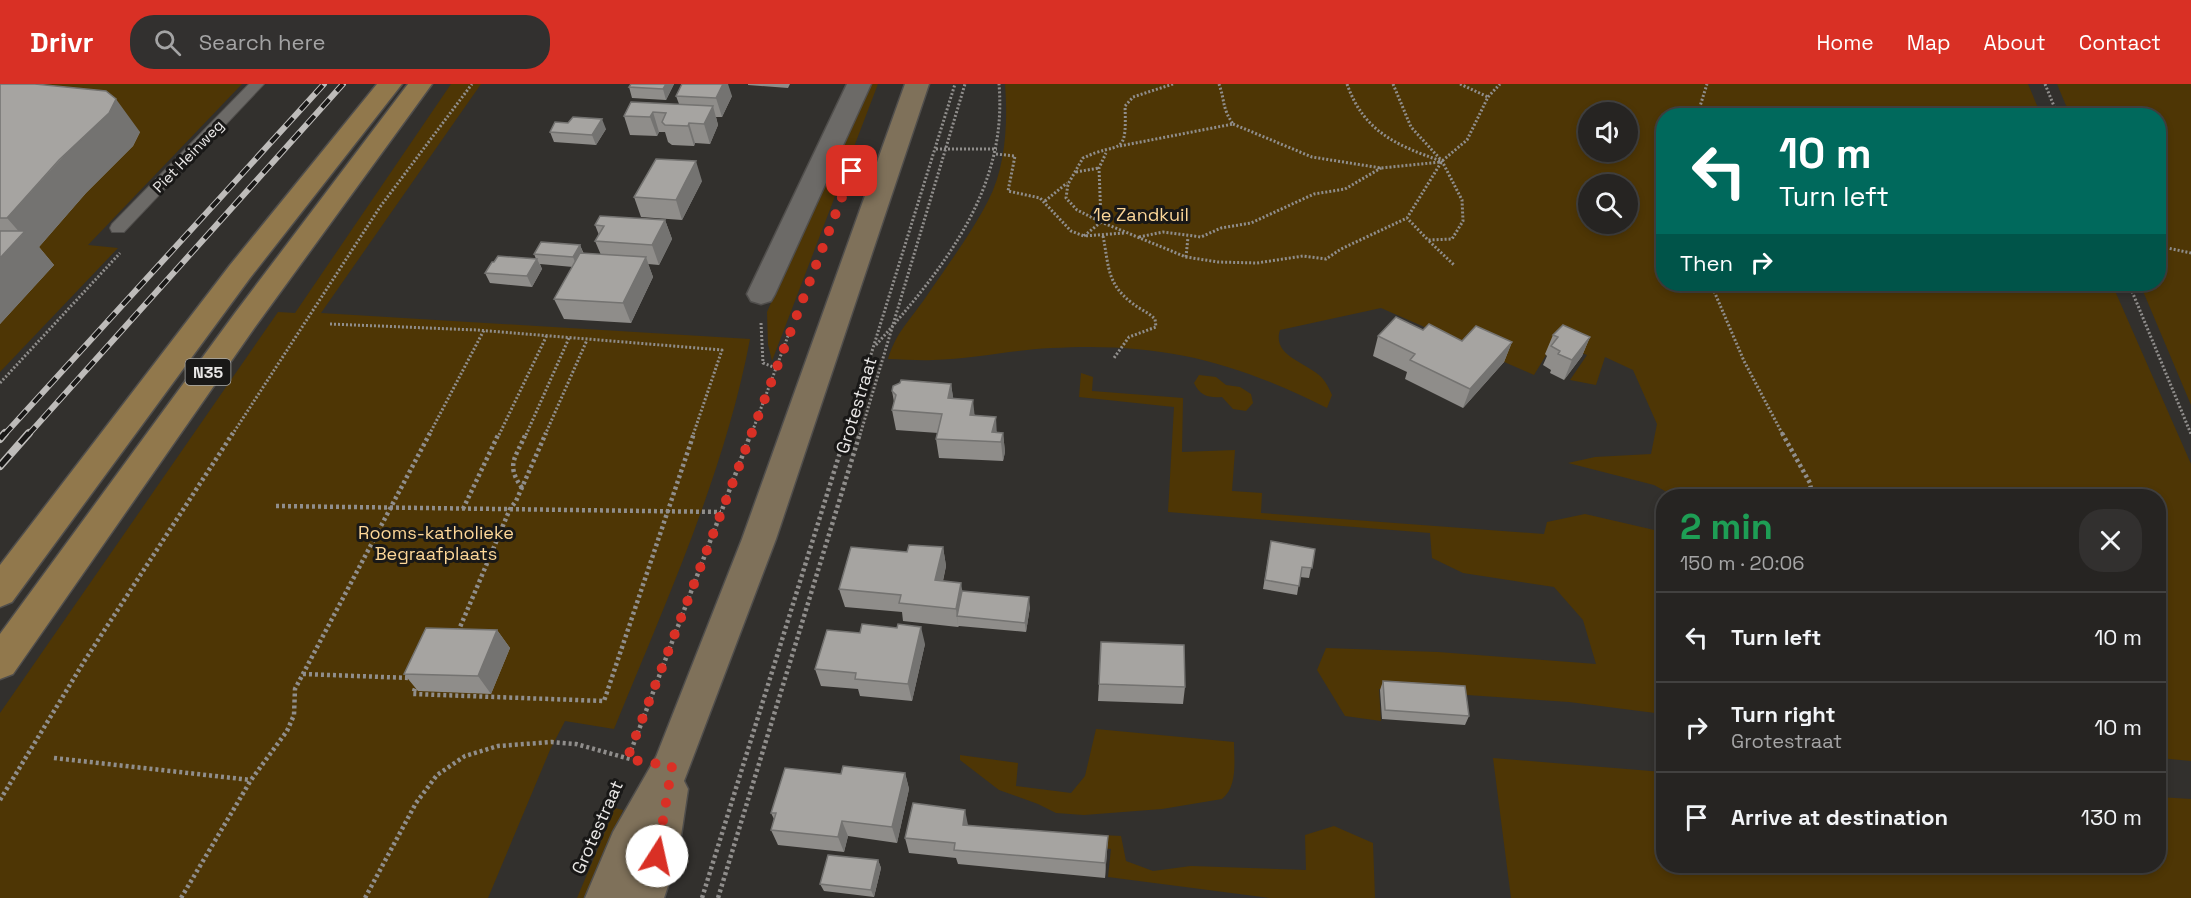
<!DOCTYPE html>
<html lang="en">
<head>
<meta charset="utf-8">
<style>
  :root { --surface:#262422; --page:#32302f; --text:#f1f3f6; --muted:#a4a4a5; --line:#424140; --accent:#d93025 }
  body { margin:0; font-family:"Space Grotesk",sans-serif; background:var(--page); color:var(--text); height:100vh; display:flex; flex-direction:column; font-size:22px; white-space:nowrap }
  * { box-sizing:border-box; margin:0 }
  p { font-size:20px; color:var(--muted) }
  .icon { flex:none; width:33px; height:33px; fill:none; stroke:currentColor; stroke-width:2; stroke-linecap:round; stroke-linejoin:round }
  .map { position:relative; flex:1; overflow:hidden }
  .side { position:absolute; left:1656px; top:405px; width:510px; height:384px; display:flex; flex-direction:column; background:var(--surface); border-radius:24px; box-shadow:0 3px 9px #0003,0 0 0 2px var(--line) }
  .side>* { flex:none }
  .guide { position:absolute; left:1656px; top:24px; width:510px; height:183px; border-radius:24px; box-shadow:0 3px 9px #0003,0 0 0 2px var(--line); background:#00695c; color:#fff; overflow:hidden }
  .controls { position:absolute; left:1578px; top:18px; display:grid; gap:12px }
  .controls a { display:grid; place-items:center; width:60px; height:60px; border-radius:50%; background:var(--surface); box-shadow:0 3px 9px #0003,0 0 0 2px var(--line); font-size:30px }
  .pin { position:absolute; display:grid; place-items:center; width:51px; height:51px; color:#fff; margin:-26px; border-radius:12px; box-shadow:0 3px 9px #0006 }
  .me { position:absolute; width:66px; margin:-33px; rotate:10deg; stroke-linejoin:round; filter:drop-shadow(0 0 4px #0008) }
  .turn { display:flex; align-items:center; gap:21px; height:126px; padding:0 24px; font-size:27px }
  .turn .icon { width:78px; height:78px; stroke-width:2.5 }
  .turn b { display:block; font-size:42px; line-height:51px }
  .then { display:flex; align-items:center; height:57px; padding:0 24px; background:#0003; gap:12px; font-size:22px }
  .round { display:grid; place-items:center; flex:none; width:63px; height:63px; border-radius:24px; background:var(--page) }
  .headline { display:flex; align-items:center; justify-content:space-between; height:102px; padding:0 24px }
  h1 { font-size:36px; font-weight:800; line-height:45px; color:#1e9e55 }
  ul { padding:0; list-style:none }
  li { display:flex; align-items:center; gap:18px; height:90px; padding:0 24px; border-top:2px solid var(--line) }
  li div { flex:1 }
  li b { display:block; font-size:22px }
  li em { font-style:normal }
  header { display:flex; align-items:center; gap:36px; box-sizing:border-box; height:84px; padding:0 30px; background:var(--accent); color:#fff }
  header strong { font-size:28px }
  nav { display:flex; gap:33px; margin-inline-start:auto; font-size:21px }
  .search { width:420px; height:54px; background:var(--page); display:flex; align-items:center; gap:15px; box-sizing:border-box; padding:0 21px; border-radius:24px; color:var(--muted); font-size:22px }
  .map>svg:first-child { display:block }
  .green { fill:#4e3605; fill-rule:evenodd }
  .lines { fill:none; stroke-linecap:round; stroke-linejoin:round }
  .lane-casing { stroke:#504e4c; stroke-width:2 }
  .street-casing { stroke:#504e4c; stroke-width:3 }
  .secondary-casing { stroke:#504e4c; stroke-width:3 }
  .primary-casing { stroke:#504e4c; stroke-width:3 }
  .path-far1 { stroke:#908e8c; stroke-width:3; stroke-dasharray:2 2; stroke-linecap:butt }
  .path { stroke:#908e8c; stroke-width:4.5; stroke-dasharray:3 3; stroke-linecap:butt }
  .lane { fill:#6c6a67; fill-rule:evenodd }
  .street { fill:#6c6a67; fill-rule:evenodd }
  .secondary { fill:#7f715a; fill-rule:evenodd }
  .primary { fill:#91784c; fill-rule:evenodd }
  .rail-far1-casing { stroke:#bebcba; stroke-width:6 }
  .rail-casing { stroke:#bebcba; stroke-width:8 }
  .rail-far1 { stroke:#191817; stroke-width:4; stroke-dasharray:11; stroke-linecap:butt }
  .rail { stroke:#191817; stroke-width:5; stroke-dasharray:15; stroke-linecap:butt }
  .wall { fill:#8f8d8a }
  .shaded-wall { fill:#747371 }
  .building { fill:#a6a4a1; stroke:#747371; stroke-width:1.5 }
  .route { stroke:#d93025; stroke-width:10; stroke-dasharray:0 18 }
  .labels { text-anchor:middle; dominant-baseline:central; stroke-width:6; stroke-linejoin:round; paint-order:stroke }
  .far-street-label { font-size:15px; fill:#eae8e7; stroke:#191817 }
  .shield { fill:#191817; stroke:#abaaa9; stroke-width:1.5 }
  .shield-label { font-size:16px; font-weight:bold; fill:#eae8e7 }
  .park-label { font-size:18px; fill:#fdd798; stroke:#191817 }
  .street-label { font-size:18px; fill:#eae8e7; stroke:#191817 }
</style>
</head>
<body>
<header>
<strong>Drivr</strong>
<div class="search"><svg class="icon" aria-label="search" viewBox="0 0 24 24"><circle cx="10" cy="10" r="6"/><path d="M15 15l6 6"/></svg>Search here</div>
<nav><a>Home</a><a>Map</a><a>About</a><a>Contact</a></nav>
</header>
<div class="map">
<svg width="2191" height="814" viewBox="0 0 2191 814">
  <rect width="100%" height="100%" fill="#32302d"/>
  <path class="green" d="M0,0H242L88,161L118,164L0,288Z
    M451,0H481L321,229L750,255C725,388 665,520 614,645L565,637L550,666L488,814H0V629L278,228L295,229Z
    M866,0H878L772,277L768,260L767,228Z
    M1005,0H2028L2041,31L1664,32V200H2112L2191,380V677L2159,674L2158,412H1674L1654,401L1568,379L1595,373L1651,370L1657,340L1633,286L1605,273L1596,301L1570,296L1587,271L1554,258L1534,291L1381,224L1280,246C1272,271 1303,277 1319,291C1325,296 1329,304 1332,311L1327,324C1231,276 1159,258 1051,264C1012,266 973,275 933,276C918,277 903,275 888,275C896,248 911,235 926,213C947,182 971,150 988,117C1006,83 1008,37 1005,0ZM1588,28H1628V68H1588ZM1588,100H1628V140H1588Z
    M2057,0H2191V321L2140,200H2158V32L2070,31Z
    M1081,289L1093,293L1092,307L1183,314L1182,368L1235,366L1232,407L1262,409L1261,429L1544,450L1547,438L1585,430L1663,448V630L1569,618L1379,605L1381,637L1345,632L1317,586L1326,564L1438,568L1596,580L1583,536L1554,503L1463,489L1432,474L1430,449L1168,428L1174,323L1079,313Z
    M1199,291L1216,293L1226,301L1240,303L1251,310L1253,319L1246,327L1233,325L1222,313C1209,314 1200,312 1194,299Z
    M1096,645L1234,658C1234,676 1238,703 1222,715L1162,725L1084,731L1056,729L1038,720L999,706L960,676V671L1018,679L1016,702L1071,709L1085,692Z
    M1493,674L1663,688L1664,782H2158L2159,713L2191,715V814H1511Z
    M615,724L623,726L587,814H577Z
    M1334,742L1373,759L1375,814H1270L1108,793L1111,765L1038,757L1042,748L1121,752L1126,777L1153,787L1191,782L1306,786L1305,751Z"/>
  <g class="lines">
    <defs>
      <path id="lane" d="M249,0H264L124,148H112L110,144L112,140Z"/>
      <path id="street" d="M847,0H871L775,210L771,217L761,220L751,217L747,210Z"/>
      <path id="secondary" d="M905,0H929L776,455L684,697L688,705L678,772L664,814H585L613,748L656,673L742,455Z"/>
      <path id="primary" d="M377,0H402L250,194L12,518L0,523V481L230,181Z
        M408,0H432L255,243L13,590L0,595V550L235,229Z"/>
    </defs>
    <use href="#lane" class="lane-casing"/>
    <use href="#street" class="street-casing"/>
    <use href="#secondary" class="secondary-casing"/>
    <use href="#primary" class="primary-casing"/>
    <path class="path-far1" d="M1173,0L1133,13L1125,22C1127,76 1120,56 1083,74L1068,100L1066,114L1077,126L1101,138L1186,173L1218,178L1257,179L1303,172L1326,175L1341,165L1407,134L1442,77L1467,56L1488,13L1500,0
      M1347,0C1364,48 1396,61 1441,77
      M1393,0L1411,43L1442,77L1462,116L1463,137L1452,155L1428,156L1407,134
      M1460,0L1488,13
      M2045,0L2058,32
      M1697,32L1707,0
      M1233,40L1312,73L1381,84L1441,78
      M1120,62L1233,40C1222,24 1225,17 1219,0
      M936,65H997
      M996,70L1015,72L1008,107L1040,114L1071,147L1084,152
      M1076,88L1099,84
      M1045,117L1067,99
      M1101,137L1099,84L1106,69
      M1101,138L1084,152L1124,149
      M1103,152C1109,181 1106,199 1132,219C1139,225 1148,228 1155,235L1156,243L1129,253L1114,274
      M1139,153L1163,148L1201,153L1221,144L1251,139L1314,110L1345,105L1381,84
      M1429,157L1454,181
      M2158,162L2191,169
      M1186,173L1188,153
      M1711,200L1744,277L1783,351
      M2129,200L2191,350
      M761,239L763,279L776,284
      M330,240L477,246L722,266L693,351
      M876,261C942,186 1008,106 999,0
      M0,299L120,169
      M232,351L380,123L472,0
      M429,351L484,246
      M499,351L547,251
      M526,351L569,254
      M545,351L587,256
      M751,351L788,252
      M846,351L955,0
      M860,351L965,0"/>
    <path class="path" d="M1782,349L1810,399L1812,412
      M522,404C505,380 516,374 526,349
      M276,422L721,428
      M463,425L499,349
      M458,548L510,425L516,417L546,349
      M303,590L410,594
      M417,599L413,610L604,617L694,349
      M629,672L751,349
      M54,674L251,696
      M0,716L85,576L233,349
      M181,814L251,696L287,647L294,631L295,605L430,349
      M365,814L416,719L437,691L465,672L498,662L552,658L576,660L630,675
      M702,814L846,349
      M718,814L860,349"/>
    <use href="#lane" class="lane"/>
    <use href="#street" class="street"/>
    <use href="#secondary" class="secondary"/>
    <use href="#primary" class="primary"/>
    <defs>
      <path id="rail-far1" d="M4,351L324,0
        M28,351L343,0"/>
      <path id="rail" d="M0,355L5,349
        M0,382L29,349"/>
    </defs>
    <use href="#rail-far1" class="rail-far1-casing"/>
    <use href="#rail" class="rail-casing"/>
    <use href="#rail-far1" class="rail-far1"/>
    <use href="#rail" class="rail"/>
  </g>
  <path class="wall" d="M0,0L140,48L133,62L86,109L39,163L54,181L0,240Z
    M631,0H674L666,16L632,14L629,3Z
    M748,0H790L788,4L748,1Z
    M676,12H732L722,33H716L718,41L710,60L695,59L694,62L672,61L668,58L665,48H659L657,52L630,51L624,32L679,20Z
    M606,45L596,61L554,58L550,48Z
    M702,97L682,136L641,133L634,113Z
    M665,136L672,155L659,181L648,180L653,193L631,239L564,235L554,215L573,183L540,180L542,185L532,203L490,199L485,189L536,175L534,170L580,161L584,170L601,171L595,157L599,151L595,141Z
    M1423,246L1462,257L1512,258L1504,278L1463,324L1405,295L1407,288L1373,272L1378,252Z
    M1553,251L1590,253L1582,272L1564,296L1550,289L1551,286L1543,281L1547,272L1545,270Z
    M951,300L953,314L997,348L1003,349L1005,368L1003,377L939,374L936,355L938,349L896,346L892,326L894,318L892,307Z
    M1271,457L1315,465L1309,494L1300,493L1297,511L1263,505Z
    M943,463L946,482L943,497L962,507L1030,523L1026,548L959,542L958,543L903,537L902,528L845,523L839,505L907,468Z
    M497,546L510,564L491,610L418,607L404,590Z
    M925,560L912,617L860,612L858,605L821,602L815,585Z
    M1383,597L1469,632L1465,641L1382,635L1380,606Z
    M1099,600L1185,603L1183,620L1098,617Z
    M905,689L909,705L897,759L848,752L844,768L778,761L771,746L774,735L771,729L841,690Z
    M968,742L1108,752L1105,794L958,780L956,774L909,769L905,754Z
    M878,776L881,784L874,813L824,807L820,800Z"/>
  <path class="shaded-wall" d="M666,0H674L666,16L663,5Z
    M723,0H728L732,12L722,33L716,14Z
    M116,15L140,48L133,62L86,109L39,163L54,181L0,240V174L22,151L7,134Z
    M713,22L718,41L710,60L704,40Z
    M653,28L659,48L657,52L650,33Z
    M602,35L606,45L596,61L592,51Z
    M689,39L695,59L694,62L688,42Z
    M696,77L702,97L682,136L676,116Z
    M665,136L672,155L659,181L652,161Z
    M580,161L584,172L577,183L573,173Z
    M646,173L653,193L631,239L623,219Z
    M537,175L542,185L532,203L527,192Z
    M1590,253L1582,272L1564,296L1572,276Z
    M1512,258L1504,278L1463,324L1470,305Z
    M951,300L954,319L948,314Z
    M973,316L975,335L970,331Z
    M996,333L997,353L992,348Z
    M1003,349L1005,368L1003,377L1001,358Z
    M943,463L946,482L939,514L935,496Z
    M961,499L964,517L957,532L958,543L956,525Z
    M1029,513L1030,523L1026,548L1025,539Z
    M921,543L925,560L912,617L908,600Z
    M497,546L510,564L491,610L478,592Z
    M905,689L909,705L897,759L892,743Z
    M965,726L968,741L966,756L963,741Z
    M842,737L848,752L844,768L838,753Z
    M1108,752L1107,767L1105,794V779Z
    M878,776L881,784L874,813L871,806Z"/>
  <path class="building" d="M0,0H35L106,7L116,15L109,29L59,76L7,134H0Z
    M631,0H666L663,5L629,3Z
    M682,0H723L716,14L676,12Z
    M631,18L713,22L704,40L689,39L688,42L665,41L662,38L666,29L653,28L650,33L624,32Z
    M573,33L602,35L592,51L550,48L555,38L568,39Z
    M656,75L696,77L676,116L634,113Z
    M600,132L665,136L652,161L595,157L604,142L595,141Z
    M0,147H25L0,174Z
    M541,158L580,161L573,173L534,170Z
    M580,169L646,173L623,219L554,215Z
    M498,172L537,175L527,192L485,189L492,178H494Z
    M1396,233L1423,246L1429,240L1462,257L1476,242L1512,258L1470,305L1410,276L1415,270L1378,252Z
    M1563,241L1590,253L1572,276L1558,270L1560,267L1551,262L1558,253L1553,251Z
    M901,296L951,300L948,314L973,316L970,331L996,333L992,348L1003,349L1001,358L936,355L942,330L892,326L896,311L892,307L893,302L900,299Z
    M1271,457L1315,465L1312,484L1302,483L1299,502L1265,496Z
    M909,461L943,463L935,496L961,499L956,525L899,519L901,511L839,505L851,463L907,468Z
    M962,507L1029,513L1025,539L957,532Z
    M862,540L897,544L898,540L921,543L908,600L855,595L856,589L815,585L827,546L860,549Z
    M426,544L497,546L478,592L404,590Z
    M1101,558L1184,561L1185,603L1099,600Z
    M1383,597L1465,602L1469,632L1385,626Z
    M843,682L905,689L892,743L842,737L838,753L771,746L776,729H771L785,684L841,690Z
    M913,719L965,726L963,741L1108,752L1105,779L954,766L955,759L905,754Z
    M828,771L878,776L871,806L820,800Z"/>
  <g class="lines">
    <path class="route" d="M657,772L672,682L627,675L852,87"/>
  </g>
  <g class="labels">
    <g class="far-street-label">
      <text transform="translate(188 72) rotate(-46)">Piet Heinweg</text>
    </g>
    <rect class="shield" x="185.5" y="275" width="45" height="26" rx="4.5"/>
    <g class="shield-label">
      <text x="208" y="288">N35</text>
    </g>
    <g class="park-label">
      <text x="1141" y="130">1e Zandkuil</text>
      <text x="436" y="448">Rooms-katholieke<tspan x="436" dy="21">Begraafplaats</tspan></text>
    </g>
    <g class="street-label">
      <text transform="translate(856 321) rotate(-73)">Grotestraat</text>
      <text transform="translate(597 743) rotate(-66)">Grotestraat</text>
    </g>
  </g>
</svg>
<div class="controls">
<a><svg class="icon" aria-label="sound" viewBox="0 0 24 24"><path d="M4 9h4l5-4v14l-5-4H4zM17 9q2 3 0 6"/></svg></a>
<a><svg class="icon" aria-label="search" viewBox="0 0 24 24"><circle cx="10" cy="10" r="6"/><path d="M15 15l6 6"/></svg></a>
</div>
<div class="pin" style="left:852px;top:87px;background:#d93025"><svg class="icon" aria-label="arrive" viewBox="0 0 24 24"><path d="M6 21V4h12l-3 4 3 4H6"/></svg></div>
<svg class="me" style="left:657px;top:772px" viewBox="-20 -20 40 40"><circle r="19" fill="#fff"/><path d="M0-13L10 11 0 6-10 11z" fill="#d93025"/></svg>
<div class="guide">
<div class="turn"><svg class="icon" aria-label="left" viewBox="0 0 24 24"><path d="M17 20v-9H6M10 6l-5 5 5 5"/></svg><div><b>10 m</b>Turn left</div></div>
<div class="then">Then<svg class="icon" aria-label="right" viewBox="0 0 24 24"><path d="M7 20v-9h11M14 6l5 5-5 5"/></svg></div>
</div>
<section class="side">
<div class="headline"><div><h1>2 min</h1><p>150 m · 20:06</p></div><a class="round"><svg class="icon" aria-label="close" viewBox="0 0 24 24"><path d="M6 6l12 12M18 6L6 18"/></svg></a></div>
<ul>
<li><svg class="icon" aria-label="left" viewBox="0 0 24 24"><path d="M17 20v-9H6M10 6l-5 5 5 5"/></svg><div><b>Turn left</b></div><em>10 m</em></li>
<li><svg class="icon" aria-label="right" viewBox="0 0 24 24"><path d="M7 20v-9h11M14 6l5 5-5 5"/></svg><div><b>Turn right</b><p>Grotestraat</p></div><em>10 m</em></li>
<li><svg class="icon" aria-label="arrive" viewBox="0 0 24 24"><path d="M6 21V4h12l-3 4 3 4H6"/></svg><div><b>Arrive at destination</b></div><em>130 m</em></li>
</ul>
</section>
</div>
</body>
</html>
